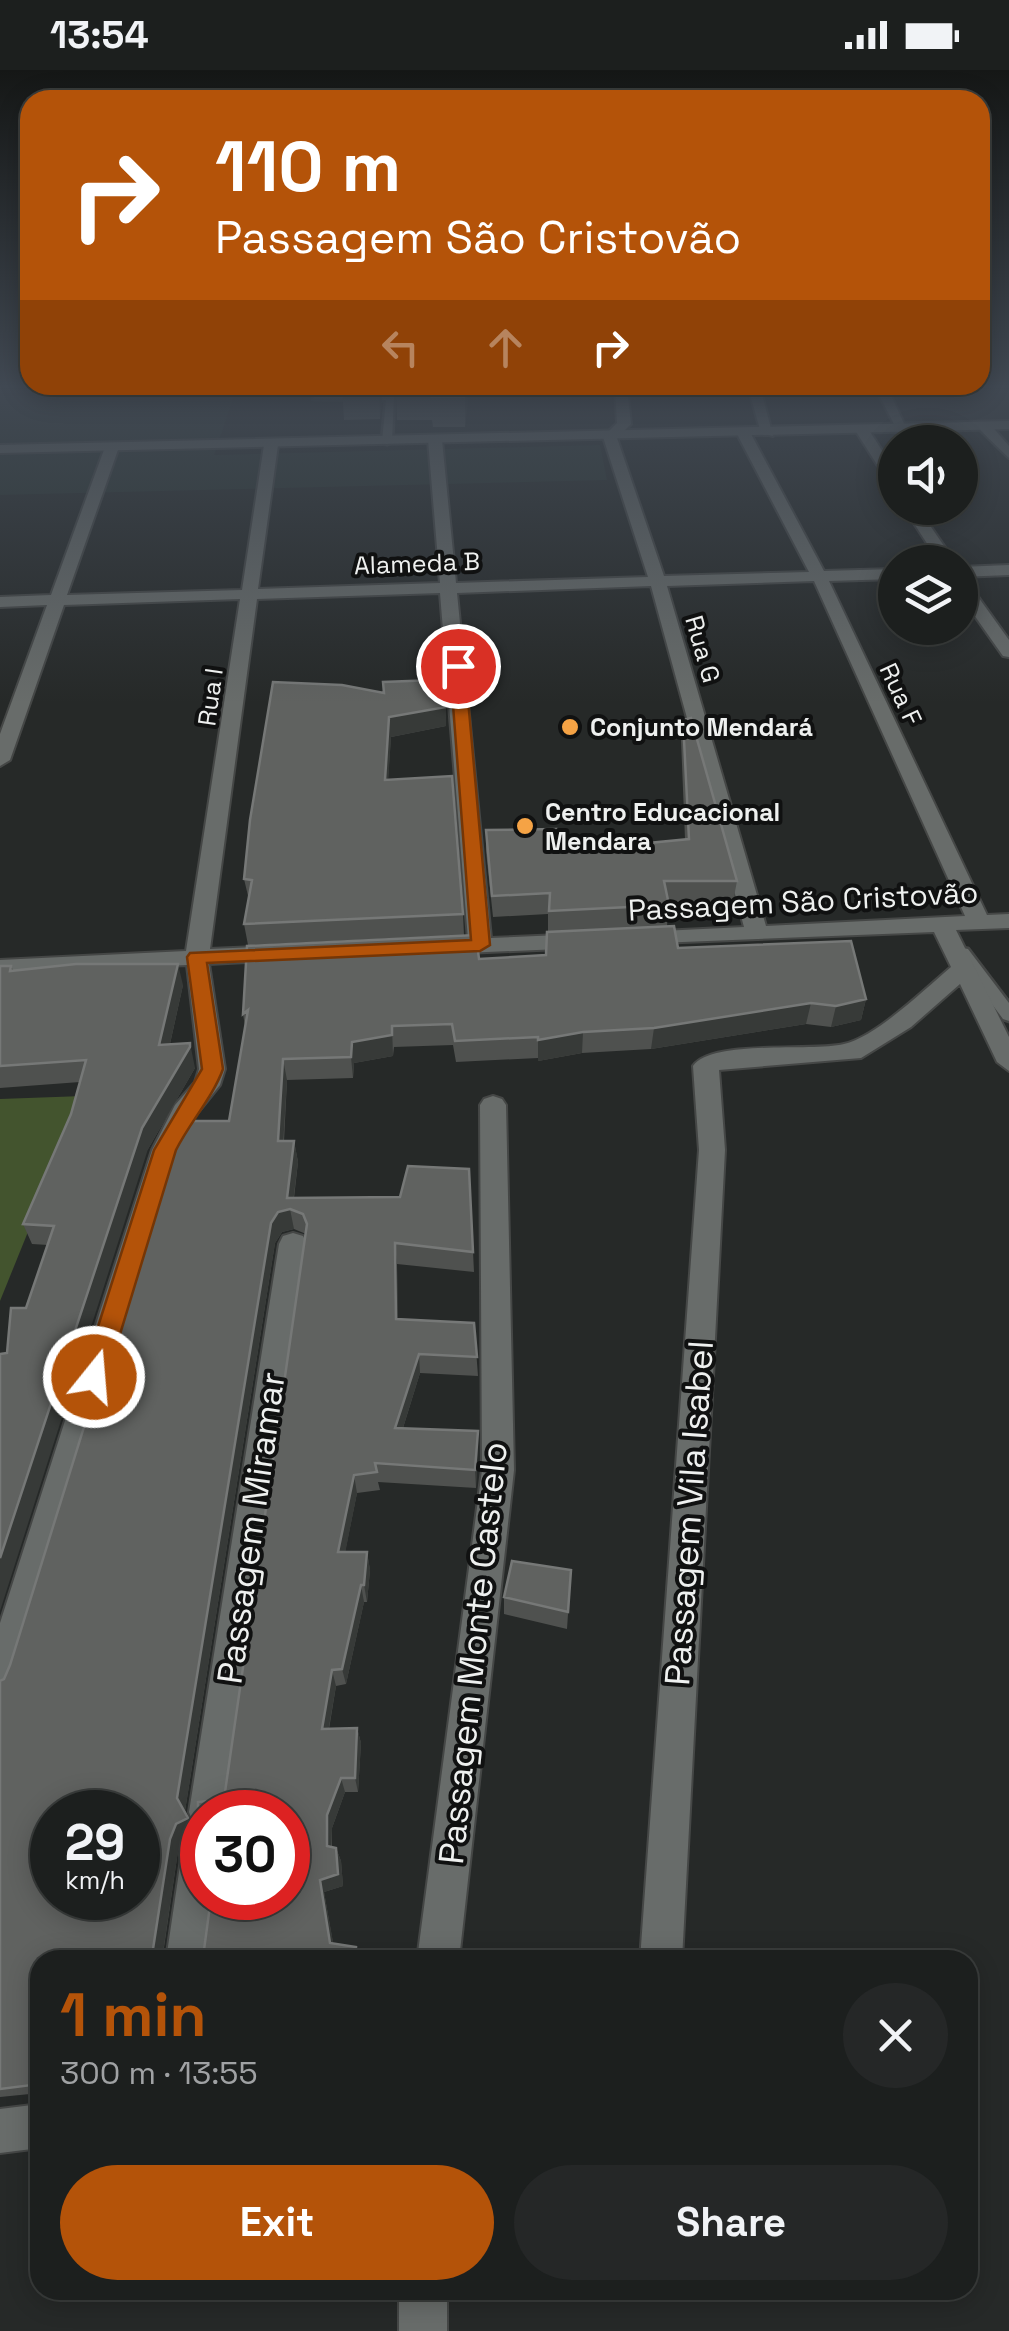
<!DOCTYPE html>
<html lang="en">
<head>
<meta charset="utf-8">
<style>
  :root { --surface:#1c1f1e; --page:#252727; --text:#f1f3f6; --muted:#a0a2a4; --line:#3a3d3c; --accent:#b45309 }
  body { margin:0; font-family:"Space Grotesk",sans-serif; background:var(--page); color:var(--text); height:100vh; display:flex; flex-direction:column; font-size:38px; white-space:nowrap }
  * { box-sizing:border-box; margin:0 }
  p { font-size:32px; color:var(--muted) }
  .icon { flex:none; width:55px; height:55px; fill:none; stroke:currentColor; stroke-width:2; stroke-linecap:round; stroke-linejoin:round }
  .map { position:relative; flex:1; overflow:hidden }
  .details { position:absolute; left:30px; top:1880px; width:948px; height:350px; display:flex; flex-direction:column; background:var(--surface); border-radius:30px; box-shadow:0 5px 25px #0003,0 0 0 2px var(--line) }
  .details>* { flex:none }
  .banner { position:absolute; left:20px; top:20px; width:970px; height:305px; border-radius:30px; box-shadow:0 5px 25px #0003,0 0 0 2px var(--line); background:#b45309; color:#fff; overflow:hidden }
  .fabs { position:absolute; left:878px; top:355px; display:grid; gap:20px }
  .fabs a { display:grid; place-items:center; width:100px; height:100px; border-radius:50%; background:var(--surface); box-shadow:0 5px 25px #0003,0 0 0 2px var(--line); font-size:50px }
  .speed { position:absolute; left:30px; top:1720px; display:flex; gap:20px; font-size:50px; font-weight:700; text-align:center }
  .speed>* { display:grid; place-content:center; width:130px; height:130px; border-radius:50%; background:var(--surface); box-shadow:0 5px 25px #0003,0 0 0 2px var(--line); line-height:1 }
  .speed small { font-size:25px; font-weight:400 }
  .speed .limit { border:15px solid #d22; background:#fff; color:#111 }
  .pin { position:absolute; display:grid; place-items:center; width:85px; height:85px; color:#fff; margin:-42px; border:5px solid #fff; border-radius:50%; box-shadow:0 2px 10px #0007 }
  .me { position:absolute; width:110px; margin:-55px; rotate:17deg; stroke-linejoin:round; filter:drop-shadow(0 0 8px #0008) }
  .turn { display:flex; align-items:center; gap:35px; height:210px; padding:0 30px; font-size:45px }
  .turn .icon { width:130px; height:130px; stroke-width:2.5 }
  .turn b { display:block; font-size:70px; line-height:85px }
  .lanes { display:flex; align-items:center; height:95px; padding:0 30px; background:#0003; justify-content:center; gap:50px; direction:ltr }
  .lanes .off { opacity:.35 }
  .round { display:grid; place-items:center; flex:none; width:105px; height:105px; border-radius:52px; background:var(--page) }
  .headline { display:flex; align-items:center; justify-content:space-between; height:170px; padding:0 30px }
  h1 { font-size:60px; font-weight:800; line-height:75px; color:var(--accent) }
  .action { display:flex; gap:20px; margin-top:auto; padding:20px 30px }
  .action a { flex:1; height:115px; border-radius:60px; background:var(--accent); color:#fff; font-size:40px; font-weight:800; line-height:115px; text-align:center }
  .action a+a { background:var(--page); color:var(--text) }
  .status { display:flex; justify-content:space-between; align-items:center; height:70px; padding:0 50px; background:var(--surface); direction:ltr }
  .status svg { height:28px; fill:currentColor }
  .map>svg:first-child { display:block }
  .built { fill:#2a3430 }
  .green { fill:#43542e }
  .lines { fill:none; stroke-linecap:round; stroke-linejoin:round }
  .service-casing { stroke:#454746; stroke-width:5 }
  .minor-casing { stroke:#454746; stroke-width:4 }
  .secondary-casing { stroke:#454746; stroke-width:4 }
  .service { fill:#686c6a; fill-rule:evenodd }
  .minor { fill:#686c6a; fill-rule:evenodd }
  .secondary { fill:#686c6a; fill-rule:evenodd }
  .wall { fill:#4f514f; fill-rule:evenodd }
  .shaded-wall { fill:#373a38 }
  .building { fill:#606260; stroke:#767877; stroke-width:2.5; fill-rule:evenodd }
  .route { fill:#b45309; stroke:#753606; stroke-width:2.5 }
  .poi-dot { fill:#f5a345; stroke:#101111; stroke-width:4 }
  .labels { text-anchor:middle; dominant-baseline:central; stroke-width:8; stroke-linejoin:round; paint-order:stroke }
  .far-street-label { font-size:25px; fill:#eef0ef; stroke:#101111 }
  .far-poi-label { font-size:25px; font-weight:bold; fill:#eef0ef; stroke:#101111; text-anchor:start }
  .street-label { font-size:30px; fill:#eef0ef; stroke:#101111 }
  .near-street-label { font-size:35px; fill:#eef0ef; stroke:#101111 }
</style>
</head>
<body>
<div class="status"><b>13:54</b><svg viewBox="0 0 49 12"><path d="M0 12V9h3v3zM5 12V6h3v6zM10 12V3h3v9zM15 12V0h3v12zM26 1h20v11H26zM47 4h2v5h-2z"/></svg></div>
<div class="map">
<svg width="1009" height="2261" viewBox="0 0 1009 2261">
  <rect width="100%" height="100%" fill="#262928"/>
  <path class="built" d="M0,326H234L214,385L600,375L607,410L0,425Z"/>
  <path class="green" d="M83,1026L0,1231V1029Z"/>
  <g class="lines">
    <defs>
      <path id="service" d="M316,324L394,325L392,371L387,374L382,371L386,330L313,329Z
        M962,878L968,879L1009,933V951L1003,949L954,883Z"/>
      <path id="minor" d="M615,317H627L631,354L617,368L664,506L809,502L737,364L744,360L751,364L824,501L895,499V509L829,511L987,845L1009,844V858L956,860L1009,967V1001L997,992L960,914L911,957L861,988L719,1000L725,1080L682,1890H640L699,1080L693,996C712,969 811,982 844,974C876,967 926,918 951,897L934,862L633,874L630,869L633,864L641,862L744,857L651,516L457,523L491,868L583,864L594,871L583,878L441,884L433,882L430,877L433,872L468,869L440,523L257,529L210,879L283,876L294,883L283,890L209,894L225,999L220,1015L195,1046L178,1080L18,1610L13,1623L0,1628V1553L152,1080L175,1035L195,1012L199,999L187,895L0,904V890L186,881L240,529L64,535L10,690L0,696V664L47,535L0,537V527L51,525L105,377L112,373L119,377L67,525L242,520L264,375L271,371L278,375L258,519L440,513L428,370L435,366L442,370L456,513L648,507L603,367L617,353ZM814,511L965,846L766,856L667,516Z
        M748,317H760L773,366L761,363Z
        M875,317H887L908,362H898Z
        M979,353H989L1009,376V388L979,359Z
        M862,356L867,357L895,401V416L890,415L855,360Z
        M904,438H918L955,492H939Z
        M1009,495V505L960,507V497Z
        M960,508L966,510L1009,570V587L1003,586L960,525Z
        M493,1026L502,1029L506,1035L514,1400L459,1890H417L482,1400L480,1035L484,1029Z
        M293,1163L303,1166L307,1174L227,1742H202V1759L194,1756L189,1742L279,1174L283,1166Z
        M202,1762V1828H216L208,1890H166L182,1782L188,1768Z
        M40,2034V2078L0,2083V2039Z
        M399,2220H447V2261H399Z"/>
      <path id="secondary" d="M1009,351V359L0,383V375Z"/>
    </defs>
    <use href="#service" class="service-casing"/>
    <use href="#minor" class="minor-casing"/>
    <use href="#secondary" class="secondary-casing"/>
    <use href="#service" class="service"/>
    <use href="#minor" class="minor"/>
    <use href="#secondary" class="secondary"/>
  </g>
  <path class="wall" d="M342,317H468L465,357H433L432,350H397L396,320H381L380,349L344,350Z
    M438,633L446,637V656L391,667L388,709L463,844L464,865L248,875L244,854L249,830L244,809L250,750Z
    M683,650L737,811L733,832H669L667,856L548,862V844L493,847L486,781V760L556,759L555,776L586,779L685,769L681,670Z
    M674,856L678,878L851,871L866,929L861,950L831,957L806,954L651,979L582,983L538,991V988L456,992L453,975L394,977L393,986L354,993L353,1008L287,1010L284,1071H294L298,1092L294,1128L400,1127L408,1096L469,1099L474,1202L397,1194L398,1249L474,1253L478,1306L420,1303L403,1358L478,1361L476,1418L378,1412L380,1420L357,1423L345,1482H367L370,1500L367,1532H364L346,1614L336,1616L329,1659L357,1658L361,1673L358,1722H345L332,1758V1777L336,1778L341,1791L343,1816L324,1822L333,1873L356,1877L360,1890H40V2023L0,2027V1611L4,1609L10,1595L176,1061L181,1051H229L245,956L243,944L247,876L476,865L479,889L546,885L547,862ZM294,1159L306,1164L224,1729L198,1732V1813L202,1820V1742H288V1828H211L204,1880L200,1884H163L178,1781L185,1767L196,1761L185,1741L275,1173L282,1162ZM52,1742H138V1828H52Z
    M0,896H11L13,900L183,915L170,974L195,998L148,1079L7,1283L26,1238L48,1175L32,1174L23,1154L71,1044L80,1012L0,1018Z
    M571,1500L567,1559L504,1544V1527Z"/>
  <path class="shaded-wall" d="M379,317H381L382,334L380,349Z
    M465,317H467L468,332L465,357Z
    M446,637V656L391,667L387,730L385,710L389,647Z
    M178,894L183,915L165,996L159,975Z
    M866,929L861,950L831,957L836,936Z
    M811,933L806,954L651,979L654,958Z
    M392,956L393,986L354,993L353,1008L351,987L352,972Z
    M583,962L582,983L538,991V970Z
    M190,973L195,998L148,1079L0,1541V1488L142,1058Z
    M283,989L287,1010L282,1092L278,1071Z
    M294,1071L298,1092L292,1140L290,1139L294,1159L282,1162L275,1173L185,1741L196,1761L185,1767L178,1781L162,1889L153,1879L170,1769L176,1754L177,1728L271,1153L287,1128Z
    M395,1173L397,1194L398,1269L396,1249Z
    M419,1284L420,1303L397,1377L395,1358Z
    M478,1361V1379L476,1418L475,1400Z
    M354,1405L357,1423L342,1499L338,1482Z
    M367,1482L370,1500L367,1532L364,1515Z
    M361,1515L364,1532L346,1614L342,1599Z
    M332,1600L336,1616L326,1674L322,1659Z
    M357,1658L361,1673L358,1722L355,1708Z
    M341,1708L345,1722L332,1758L331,1789L327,1776V1745Z
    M336,1778L341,1791L343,1816L324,1822L335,1883L330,1873L320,1810Z
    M356,1877L360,1887V1890H355Z"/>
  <path class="building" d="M342,317H379L378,319L342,320Z
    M396,317H465L464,327H432V320H396Z
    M435,610L438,633L446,637L389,647L385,710L452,706L463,844L244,854L252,810L244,809L250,750L273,612L342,615L384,623L383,612Z
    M691,648L737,811H664L669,835L549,841L550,823L492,826L486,760L556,759L552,776L586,779L689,769L683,650Z
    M674,856L678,878L851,871L866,929L836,936L811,933L654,958L583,962L538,970V967L455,971L452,954L392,956V965L352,972L351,987L283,989L278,1071H294L287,1128L400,1127L408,1096L469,1099L473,1182L395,1173L396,1249L474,1253L477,1287L419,1284L395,1358L478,1361L475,1400L375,1393L377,1402L354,1405L338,1482H367L364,1515H361L342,1599L332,1600L322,1659L357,1658L355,1708H341L327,1745V1776L336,1778L338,1804L320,1810L330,1873L356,1877L355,1890H40V2014L0,2019V1611L4,1609L10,1595L176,1061L181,1051H229L248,940L243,944L247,876L476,865L479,889L546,885L547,862ZM290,1139L303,1144L307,1154L224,1729L198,1732V1813L202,1814V1742H288V1828H211L204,1880L200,1884H156L153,1879L170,1769L176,1754L188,1748L177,1728L271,1153L278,1142ZM52,1742H138V1828H52Z
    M76,894H178L159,975L190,973V977L142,1058L0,1488V1284L7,1283L11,1238H26L54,1156L23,1154L71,1044L86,990L0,996V896H11L10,901Z
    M512,1491L571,1500L568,1542L504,1527Z"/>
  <linearGradient id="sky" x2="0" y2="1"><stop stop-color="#151716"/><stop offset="0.5" stop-color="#414953"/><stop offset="1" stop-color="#414953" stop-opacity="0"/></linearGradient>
  <rect width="1009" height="633" fill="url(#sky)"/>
  <path class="route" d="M458,592L465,596L490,875L480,881L207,893L223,999C213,1027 190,1052 176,1080L107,1307L103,1315L94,1318L86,1315L82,1307L154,1080L202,999L187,887L190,883L471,870L450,596Z"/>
  <g class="poi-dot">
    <circle cx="570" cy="657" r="10"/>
    <circle cx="525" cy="756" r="10"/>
  </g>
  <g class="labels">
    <g class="far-street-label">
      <text transform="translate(417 493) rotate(-2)">Alameda B</text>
      <text transform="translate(703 579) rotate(74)">Rua G</text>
      <text transform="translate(901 624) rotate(65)">Rua F</text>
      <text transform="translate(210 627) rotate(-82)">Rua I</text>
    </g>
    <g class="far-poi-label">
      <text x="590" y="657">Conjunto Mendará</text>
      <text x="545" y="742">Centro Educacional<tspan x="545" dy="29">Mendara</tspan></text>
    </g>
    <g class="street-label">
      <text transform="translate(803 831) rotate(-3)">Passagem São Cristovão</text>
    </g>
    <g class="near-street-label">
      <text transform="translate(689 1443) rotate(-86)">Passagem Vila Isabel</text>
      <text transform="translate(251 1458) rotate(-82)">Passagem Miramar</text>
      <text transform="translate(473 1583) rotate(-84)">Passagem Monte Castelo</text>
    </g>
  </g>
</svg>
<div class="fabs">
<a><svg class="icon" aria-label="sound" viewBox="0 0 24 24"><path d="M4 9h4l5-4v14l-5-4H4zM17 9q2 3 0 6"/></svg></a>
<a><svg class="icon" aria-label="layers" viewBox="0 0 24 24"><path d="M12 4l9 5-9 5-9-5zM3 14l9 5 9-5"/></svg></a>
</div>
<div class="speed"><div>29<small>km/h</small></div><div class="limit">30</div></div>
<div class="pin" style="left:458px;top:596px;background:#d93025"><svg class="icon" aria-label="arrive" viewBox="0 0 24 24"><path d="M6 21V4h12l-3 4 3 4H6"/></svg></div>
<svg class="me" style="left:94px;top:1307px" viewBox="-20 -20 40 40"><circle r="17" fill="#b45309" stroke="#fff" stroke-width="3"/><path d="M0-11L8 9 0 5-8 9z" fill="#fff"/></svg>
<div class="banner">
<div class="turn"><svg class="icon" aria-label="right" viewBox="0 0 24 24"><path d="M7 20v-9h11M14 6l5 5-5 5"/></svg><div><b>110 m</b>Passagem São Cristovão</div></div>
<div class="lanes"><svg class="icon off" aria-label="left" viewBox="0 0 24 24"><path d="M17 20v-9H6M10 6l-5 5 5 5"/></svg><svg class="icon off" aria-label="ahead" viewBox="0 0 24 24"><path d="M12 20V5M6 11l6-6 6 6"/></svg><svg class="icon" aria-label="right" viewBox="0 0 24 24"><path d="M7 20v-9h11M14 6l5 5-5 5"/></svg></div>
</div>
<section class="details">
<div class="headline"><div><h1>1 min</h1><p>300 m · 13:55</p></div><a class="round"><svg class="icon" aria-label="close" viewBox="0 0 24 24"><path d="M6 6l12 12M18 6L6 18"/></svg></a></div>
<div class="action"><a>Exit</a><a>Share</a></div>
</section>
</div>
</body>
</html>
